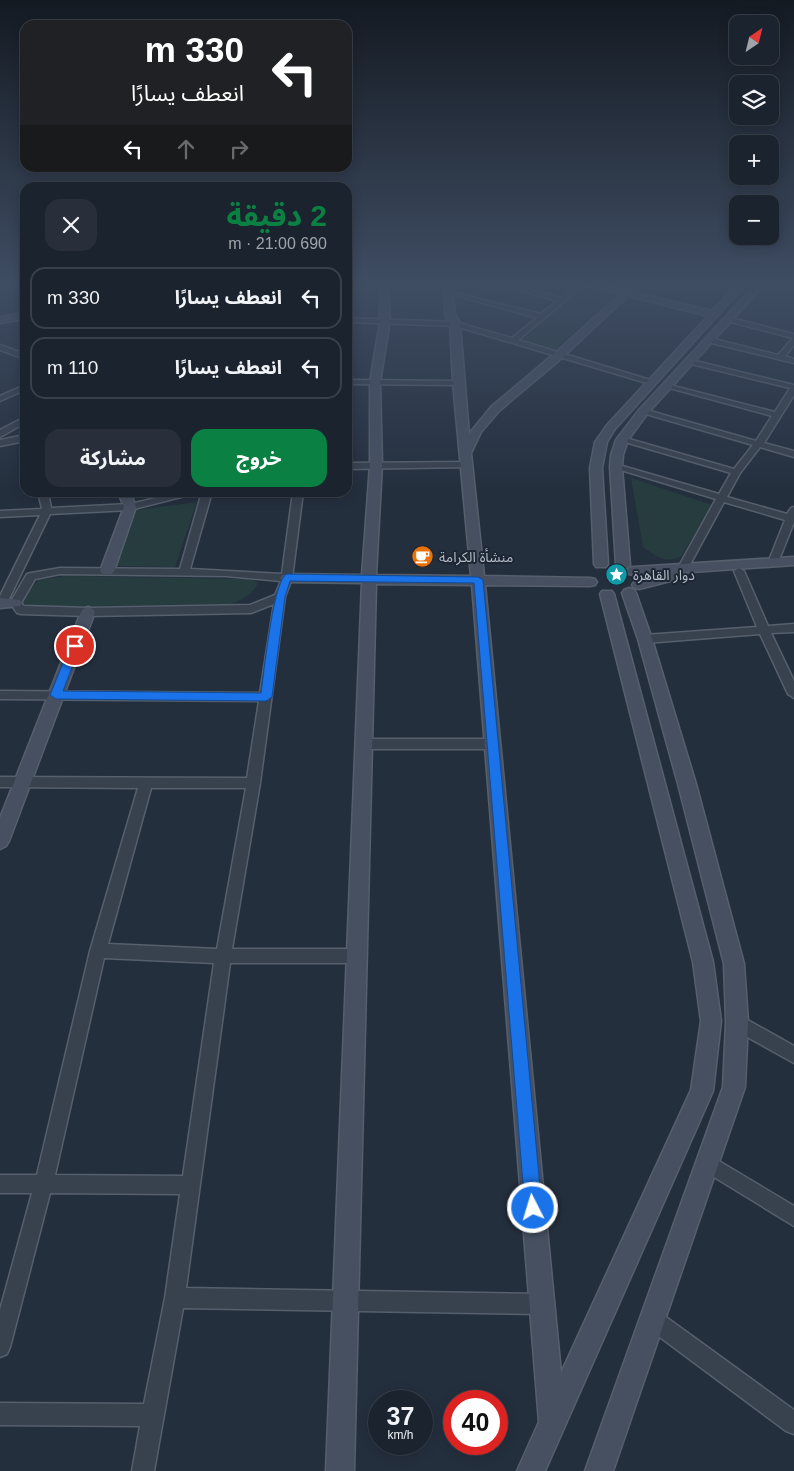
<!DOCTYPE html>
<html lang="ar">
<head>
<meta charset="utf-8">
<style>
  :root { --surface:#1b232e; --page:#282f3a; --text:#f1f3f6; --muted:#a0a4aa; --line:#39404a; --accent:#0b8043 }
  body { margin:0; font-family:Arial,"Noto Sans Arabic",sans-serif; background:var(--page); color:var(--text); direction:rtl; height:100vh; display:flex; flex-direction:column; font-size:19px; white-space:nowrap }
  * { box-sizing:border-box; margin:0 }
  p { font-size:16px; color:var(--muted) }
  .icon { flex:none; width:28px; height:28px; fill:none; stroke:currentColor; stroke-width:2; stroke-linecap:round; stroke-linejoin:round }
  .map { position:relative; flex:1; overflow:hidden; direction:ltr }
  .sheet { position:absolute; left:20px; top:182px; width:332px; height:315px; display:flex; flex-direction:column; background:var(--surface); border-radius:15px; box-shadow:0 2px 12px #0003,0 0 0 1px var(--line); direction:rtl }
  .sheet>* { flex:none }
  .banner { position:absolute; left:20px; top:20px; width:332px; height:152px; border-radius:15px; box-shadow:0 2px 12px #0003,0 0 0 1px var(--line); direction:rtl; background:#202124; color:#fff; overflow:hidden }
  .needle { width:32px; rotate:35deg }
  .fabs { position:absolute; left:729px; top:15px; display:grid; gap:10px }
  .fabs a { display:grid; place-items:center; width:50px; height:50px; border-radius:10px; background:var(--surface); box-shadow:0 2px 12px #0003,0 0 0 1px var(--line); font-size:25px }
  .speed { position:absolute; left:368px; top:1390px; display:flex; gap:10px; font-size:25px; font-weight:700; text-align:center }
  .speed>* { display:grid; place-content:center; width:65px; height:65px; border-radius:50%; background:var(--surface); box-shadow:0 2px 12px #0003,0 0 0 1px var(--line); line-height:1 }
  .speed small { font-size:12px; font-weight:400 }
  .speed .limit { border:8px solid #d22; background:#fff; color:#111 }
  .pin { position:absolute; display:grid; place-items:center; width:42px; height:42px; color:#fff; margin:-21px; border:2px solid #fff; border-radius:50%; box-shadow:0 1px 5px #0007 }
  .me { position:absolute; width:55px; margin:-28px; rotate:355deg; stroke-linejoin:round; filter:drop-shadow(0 0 4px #0008) }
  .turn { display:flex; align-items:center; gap:18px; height:105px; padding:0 25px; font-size:22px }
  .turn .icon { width:65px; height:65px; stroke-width:2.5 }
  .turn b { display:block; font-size:35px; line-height:42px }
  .lanes { display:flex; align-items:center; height:48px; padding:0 25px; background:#0003; justify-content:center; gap:25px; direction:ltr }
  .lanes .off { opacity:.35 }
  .round { display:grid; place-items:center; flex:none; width:52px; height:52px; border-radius:15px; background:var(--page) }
  .summary { display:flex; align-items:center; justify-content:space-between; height:85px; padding:0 25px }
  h1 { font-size:30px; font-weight:700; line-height:38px; color:var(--accent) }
  .action { display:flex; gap:10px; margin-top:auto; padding:10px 25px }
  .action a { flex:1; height:58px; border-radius:15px; background:var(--accent); color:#fff; font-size:20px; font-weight:700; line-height:58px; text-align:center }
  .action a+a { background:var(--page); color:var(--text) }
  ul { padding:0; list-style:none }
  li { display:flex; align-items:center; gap:15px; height:62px; margin:0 10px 8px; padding:0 15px; border:2px solid var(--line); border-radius:15px }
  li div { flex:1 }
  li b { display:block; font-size:19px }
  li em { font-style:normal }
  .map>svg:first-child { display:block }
  .green { fill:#263c3f }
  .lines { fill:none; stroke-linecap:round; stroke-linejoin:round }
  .street-casing { stroke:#565f6c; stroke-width:3 }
  .secondary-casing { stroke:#565f6c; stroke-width:3 }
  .street { fill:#38414e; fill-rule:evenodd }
  .secondary { fill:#465061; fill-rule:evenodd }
  .route { fill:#1a73e8; stroke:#114b97 }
  .labels { text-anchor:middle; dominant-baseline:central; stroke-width:4; stroke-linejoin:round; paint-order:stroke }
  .poi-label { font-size:14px; fill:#b4bcc9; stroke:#1d2633; text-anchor:start }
</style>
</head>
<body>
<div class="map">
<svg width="794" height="1471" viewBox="0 0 794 1471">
  <rect width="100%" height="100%" fill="#242f3e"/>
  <path class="green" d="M585,285L618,293L552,352L514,341Z
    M631,478L712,505L681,557C664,563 657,557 643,547Z
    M197,502L175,567L116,566L137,510Z
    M66,576L251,579L258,583C253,594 242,600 231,604L28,607L22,601L38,580Z"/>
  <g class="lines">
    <defs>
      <path id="street" d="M498,284H508L561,298L578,284H585L518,340L657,382L650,384L455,326L348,322V318L455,322L512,338L537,318L447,293V291L541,314L557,301Z
        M727,317L794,334V345L785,356L794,359V363L707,342L706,340L710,338L778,355L793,338L727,321Z
        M0,345L25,354V359L0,350Z
        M687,359L794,385V395L764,443L794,451V457L760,447L740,473L727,497L787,514L791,508L794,507V522L777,565H769L768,563L785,520L724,502L687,570H679L678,568L716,499L611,467L613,465H619L719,494L731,473L618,440L622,437L734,469L753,445L639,412L643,409L756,441L772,416L662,386L666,384L775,412L790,388L687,363Z
        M348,380L458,381L462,383L458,385L348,384Z
        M25,385V390L0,401V396Z
        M25,417V423L0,437V430Z
        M25,435V441L0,446V440Z
        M467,462L470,463V467L348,469V463Z
        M38,492H48L51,508L130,504L182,492H201L130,510L50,514L7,603L6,606H0V596L40,515L0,517V511L42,509Z
        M202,492H212L190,569L282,574L293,492H303L292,578L285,597L260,783L232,949H357L362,951L365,956L362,961L357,963H230L186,1288L541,1294L548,1297L551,1304L548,1311L541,1314L183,1308L154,1471H132L140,1426L0,1425V1403L144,1404L165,1298L180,1194L50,1193L10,1347L7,1354L0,1357V1310L32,1193H0V1175H37L90,951L138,788L0,787V777L247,778L259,701L0,699V691L260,693L274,604L251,613L88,616L21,614L17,613L10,603L27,574L31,573L60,568L180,569ZM60,574L226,576L281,581L275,595L250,605L88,608L24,606L21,603L35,579ZM151,788H246L217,949L108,944ZM104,958L214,963L183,1176L55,1175Z
        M739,568L744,571L768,626L794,624V632L771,633L794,681V698L788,694L760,634L645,643L639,639L645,635L757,627L734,571Z
        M364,739H493L497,741L499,744L497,747L493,749H364L360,747L358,744L360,741Z
        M737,1014L794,1046V1063L731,1028L729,1022L731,1016Z
        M707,1154L794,1206V1226L701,1169L698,1163L701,1157Z
        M652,1309L659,1312L794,1410V1434L786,1431L645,1326L642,1319L645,1312Z"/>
      <path id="secondary" d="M380,284H388L390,321L380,382L382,465L376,575L471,576L453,383L450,324L445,314L444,284H452L455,314L460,324L469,434L491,407L555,353L620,294L587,286L586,284H600L625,290L631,284H640L633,292L712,311L737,284H746L615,429L607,442L602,468L608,564L606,567H596L594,564L590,468L595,442L607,425L708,316L628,296L563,357L499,411L481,432L471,453L484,576L590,578L595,579L597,582L595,585L590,586L485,585L561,1373L691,1090L701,1021L693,962L600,594L602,591H612L614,594L713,962L721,1021L713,1091L545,1471H517L539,1422L472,585L376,584L354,1471H326L362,583L287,582L282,581L280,578L282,575L287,574L362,575L370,465V382L380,321Z
        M756,284H765L647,414L628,440L623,455L622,467L630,565L628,568H618L616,565L610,467L611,455L616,440L639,410Z
        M25,313V319L0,323V317Z
        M118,492H130L136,507L114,571L112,574H102L100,571L124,507Z
        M794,557V565L677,573L680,576L678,579L639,589L634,588L632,585L634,582L667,573L634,575L629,574L627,571L629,568L634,567Z
        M629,588L634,590L636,593L652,639L696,784L744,964L748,1022L745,1087L613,1471H585L723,1087L726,1022L724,964L678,784L638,639L622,593L624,590Z
        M0,598L20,600L22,603L20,606L0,608Z
        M88,607L93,609L95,612L9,841L6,846L0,849V818L81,612L83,609Z"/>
    </defs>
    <use href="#street" class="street-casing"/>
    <use href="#secondary" class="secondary-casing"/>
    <use href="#street" class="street"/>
    <use href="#secondary" class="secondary"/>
  </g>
  <linearGradient id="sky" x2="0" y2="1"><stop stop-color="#141a22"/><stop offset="0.58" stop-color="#3f4d63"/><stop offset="1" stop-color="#3f4d63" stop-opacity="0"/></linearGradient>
  <rect width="794" height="490" fill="url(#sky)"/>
  <path class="route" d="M287,574L478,577L483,580L542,1208L539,1214L533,1217L527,1214L525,1208L474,583L290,581L285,597L272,697L266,701L56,699L50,695L70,646L75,642L80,646L63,691L261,693C264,674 273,579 287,574Z"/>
  <defs>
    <symbol id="cafe-disc" viewBox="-11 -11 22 22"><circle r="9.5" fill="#e8710a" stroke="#1d2633"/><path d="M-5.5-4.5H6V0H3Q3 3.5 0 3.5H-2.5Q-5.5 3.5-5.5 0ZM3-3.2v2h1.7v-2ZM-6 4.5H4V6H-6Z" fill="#fff"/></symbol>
    <symbol id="sight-disc" viewBox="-11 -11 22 22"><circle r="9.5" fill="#0f9aa8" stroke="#1d2633"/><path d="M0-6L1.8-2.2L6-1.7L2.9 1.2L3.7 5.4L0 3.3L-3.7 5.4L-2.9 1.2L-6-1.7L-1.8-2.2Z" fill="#fff"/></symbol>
  </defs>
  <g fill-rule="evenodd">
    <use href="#cafe-disc" x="410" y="544" width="25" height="25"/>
    <use href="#sight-disc" x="604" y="562" width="25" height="25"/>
  </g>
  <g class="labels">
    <g class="poi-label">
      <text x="439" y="557">منشأة الكرامة</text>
      <text x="633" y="575">دوار القاهرة</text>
    </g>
  </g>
</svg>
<div class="fabs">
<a><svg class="needle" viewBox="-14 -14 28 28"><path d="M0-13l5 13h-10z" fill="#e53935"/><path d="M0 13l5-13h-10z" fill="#a0a4aa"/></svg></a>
<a><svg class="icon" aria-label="layers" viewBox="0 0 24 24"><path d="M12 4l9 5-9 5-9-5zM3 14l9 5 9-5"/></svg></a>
<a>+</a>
<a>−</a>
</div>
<div class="speed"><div>37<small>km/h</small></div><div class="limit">40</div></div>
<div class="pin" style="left:75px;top:646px;background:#d93025"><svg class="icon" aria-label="arrive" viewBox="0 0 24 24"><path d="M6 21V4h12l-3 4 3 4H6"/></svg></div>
<svg class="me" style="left:533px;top:1208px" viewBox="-20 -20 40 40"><circle r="17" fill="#1a73e8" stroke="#fff" stroke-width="3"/><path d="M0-11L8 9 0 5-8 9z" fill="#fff"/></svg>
<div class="banner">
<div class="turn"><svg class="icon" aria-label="left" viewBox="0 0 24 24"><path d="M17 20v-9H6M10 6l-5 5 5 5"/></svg><div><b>330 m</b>انعطف يسارًا</div></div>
<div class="lanes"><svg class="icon" aria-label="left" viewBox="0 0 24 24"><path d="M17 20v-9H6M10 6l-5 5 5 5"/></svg><svg class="icon off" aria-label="ahead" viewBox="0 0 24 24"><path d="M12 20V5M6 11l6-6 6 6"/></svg><svg class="icon off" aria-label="right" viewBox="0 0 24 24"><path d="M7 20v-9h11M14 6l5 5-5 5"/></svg></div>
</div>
<section class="sheet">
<div class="summary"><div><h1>2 دقيقة</h1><p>690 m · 21:00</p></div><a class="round"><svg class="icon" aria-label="close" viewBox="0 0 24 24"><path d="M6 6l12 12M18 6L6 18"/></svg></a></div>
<ul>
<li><svg class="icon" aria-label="left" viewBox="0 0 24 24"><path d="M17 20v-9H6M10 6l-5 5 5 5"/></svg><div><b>انعطف يسارًا</b></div><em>330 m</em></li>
<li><svg class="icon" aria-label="left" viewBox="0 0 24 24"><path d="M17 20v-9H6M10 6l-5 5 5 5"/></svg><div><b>انعطف يسارًا</b></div><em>110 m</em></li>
</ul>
<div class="action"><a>خروج</a><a>مشاركة</a></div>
</section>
</div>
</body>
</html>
